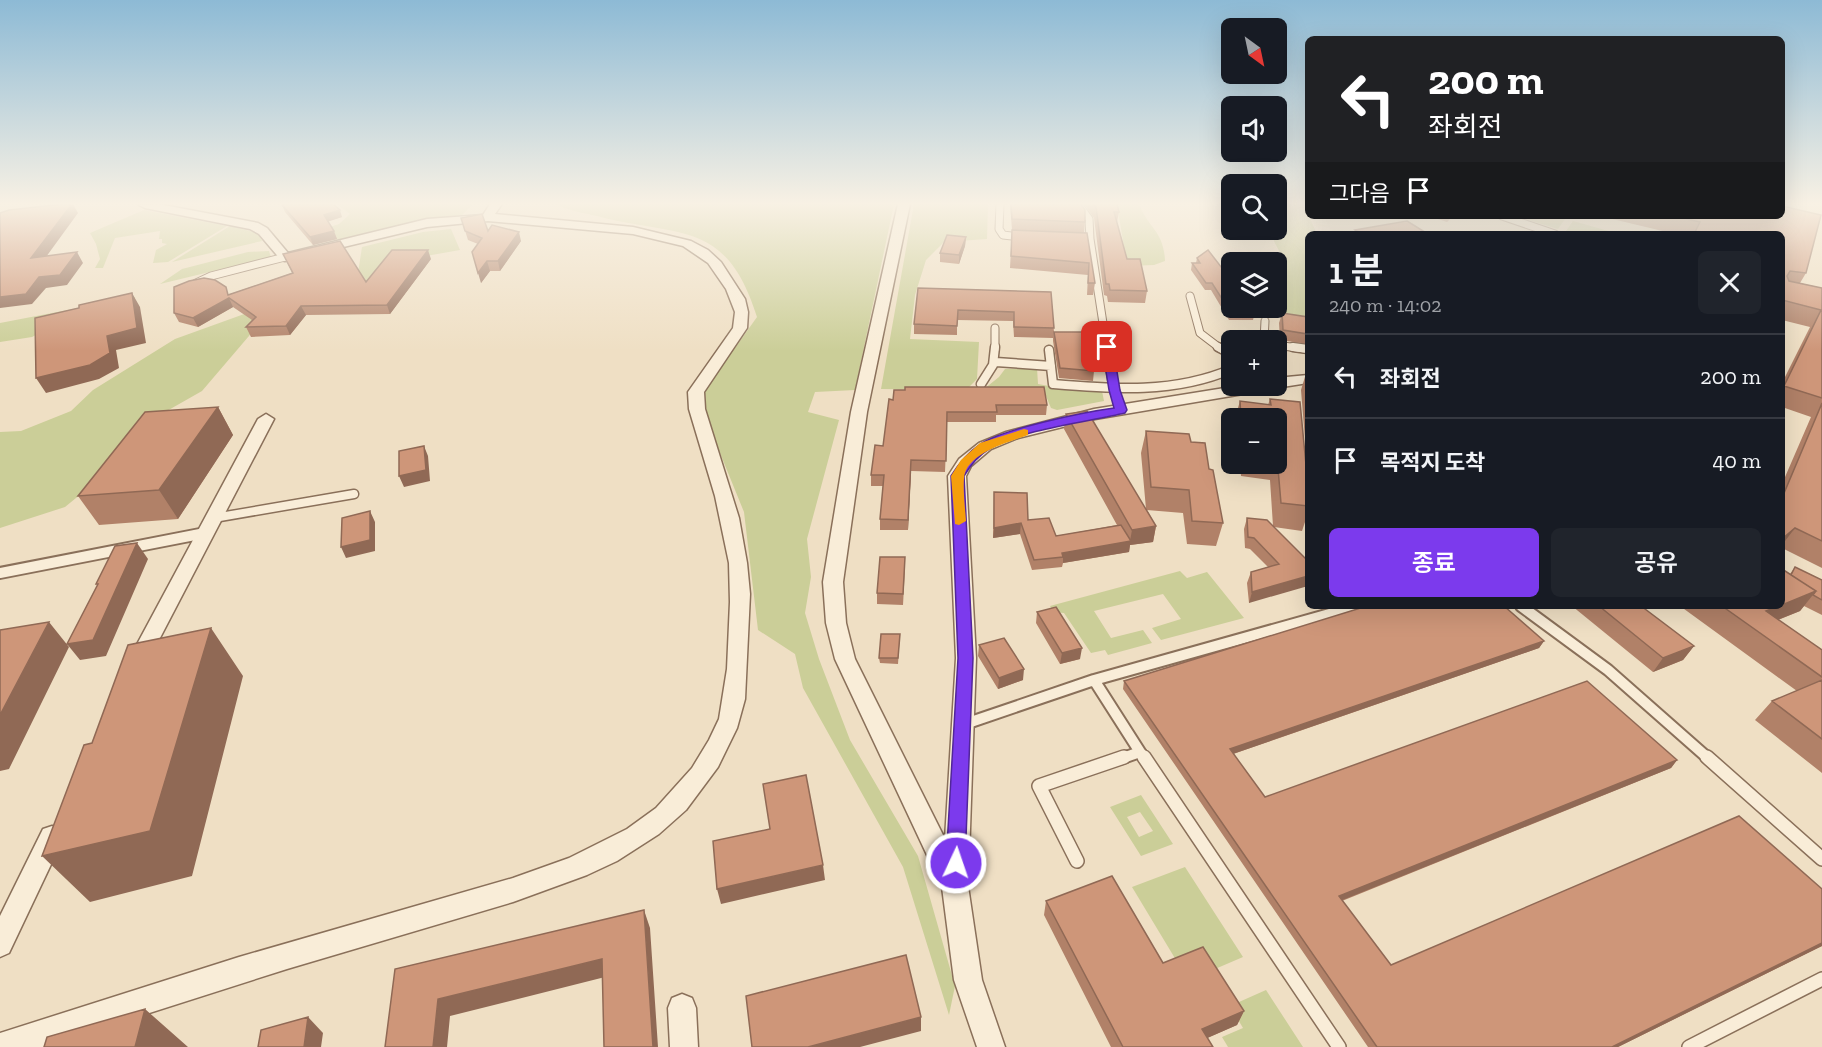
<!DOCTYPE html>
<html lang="ko">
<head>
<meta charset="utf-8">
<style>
  :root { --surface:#171b24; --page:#20242c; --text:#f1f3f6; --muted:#9ea1a6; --line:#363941; --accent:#7c3aed }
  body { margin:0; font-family:"Zilla Slab","Noto Sans KR",serif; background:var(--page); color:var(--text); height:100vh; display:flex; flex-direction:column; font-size:22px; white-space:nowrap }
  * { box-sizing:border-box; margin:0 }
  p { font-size:20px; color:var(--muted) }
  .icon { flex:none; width:33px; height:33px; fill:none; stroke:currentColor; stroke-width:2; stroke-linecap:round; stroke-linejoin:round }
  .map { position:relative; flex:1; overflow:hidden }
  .drawer { position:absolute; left:1305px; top:231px; width:480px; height:378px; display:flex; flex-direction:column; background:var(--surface); border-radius:9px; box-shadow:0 6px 24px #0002 }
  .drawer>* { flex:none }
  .banner { position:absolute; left:1305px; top:36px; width:480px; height:183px; border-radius:9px; box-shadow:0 6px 24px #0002; background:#202124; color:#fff; overflow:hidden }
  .needle { width:39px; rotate:147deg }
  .buttons { position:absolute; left:1221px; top:18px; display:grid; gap:12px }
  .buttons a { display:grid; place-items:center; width:66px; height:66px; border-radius:9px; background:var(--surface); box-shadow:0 6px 24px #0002; font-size:30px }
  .pin { position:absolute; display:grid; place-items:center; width:51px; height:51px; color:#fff; margin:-26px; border-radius:12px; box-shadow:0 3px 9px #0006 }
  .me { position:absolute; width:66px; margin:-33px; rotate:3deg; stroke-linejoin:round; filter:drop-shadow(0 0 4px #0008) }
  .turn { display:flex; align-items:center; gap:21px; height:126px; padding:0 24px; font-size:27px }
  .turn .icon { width:78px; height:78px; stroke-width:2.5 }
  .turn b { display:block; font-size:42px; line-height:51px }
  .then { display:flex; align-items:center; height:57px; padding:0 24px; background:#0003; gap:12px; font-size:22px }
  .round { display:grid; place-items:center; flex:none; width:63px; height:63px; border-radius:9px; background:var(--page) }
  .headline { display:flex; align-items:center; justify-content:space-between; height:102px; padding:0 24px }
  h1 { font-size:36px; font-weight:600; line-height:45px }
  .cta { display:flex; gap:12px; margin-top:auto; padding:12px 24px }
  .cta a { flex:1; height:69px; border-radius:9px; background:var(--accent); color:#fff; font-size:24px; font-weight:600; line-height:69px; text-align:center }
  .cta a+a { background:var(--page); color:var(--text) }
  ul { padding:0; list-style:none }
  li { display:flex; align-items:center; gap:18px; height:84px; padding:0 24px; border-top:2px solid var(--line) }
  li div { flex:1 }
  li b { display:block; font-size:22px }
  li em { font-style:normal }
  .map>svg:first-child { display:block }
  .green { fill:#cbce98; fill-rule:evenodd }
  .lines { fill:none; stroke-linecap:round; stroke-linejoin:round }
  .lane-far3-casing { stroke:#8a705a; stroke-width:9 }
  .lane-far2-casing { stroke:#8a705a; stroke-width:11 }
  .lane-far1-casing { stroke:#8a705a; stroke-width:14 }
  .lane-casing { stroke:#8a705a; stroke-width:16 }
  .street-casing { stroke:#8a705a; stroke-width:3 }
  .lane-far3 { stroke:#f9edd8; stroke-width:7 }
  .lane-far2 { stroke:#f9edd8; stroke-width:8 }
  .lane-far1 { stroke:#f9edd8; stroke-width:10 }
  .lane { stroke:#f9edd8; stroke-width:13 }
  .street { fill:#f9edd8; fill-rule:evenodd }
  .wall { fill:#b18168 }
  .shaded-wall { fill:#906955 }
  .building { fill:#ce9679; stroke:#906955; stroke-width:1.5 }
  .route { fill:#7c3aed; stroke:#51269a; stroke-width:1.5 }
  .slow { fill:#f59e0b }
</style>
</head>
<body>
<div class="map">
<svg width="1822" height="1047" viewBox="0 0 1822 1047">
  <rect width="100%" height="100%" fill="#efdfc4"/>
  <path class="green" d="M337,204H473L462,215L411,223L335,242L327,228L339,224L350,214Z
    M557,204H894L855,390L815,392L808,412L839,420L807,539L811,577L805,613L819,659L850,740L918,856L955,986L949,1015L903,867L803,688L795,654L758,630L744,512L707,421L705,392L717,369L735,348L757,317C726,218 679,238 597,216C584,213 568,211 557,204Z
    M914,204H988L987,239L944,242L926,260L915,295L910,339L979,342L977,379L966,390L881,389Z
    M1117,204H1139C1148,228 1164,231 1165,261L1154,265L1127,266Z
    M1277,204H1303L1317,234H1308V318L1269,315L1251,308H1276L1277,304L1281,303L1277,297L1275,262L1283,259L1269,231L1276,230Z
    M144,210L227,226L168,262L153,263L156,250L167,244L162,243V239H159L160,231L115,238L103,268H95L100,259L96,244L140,222L96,244L90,233Z
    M1516,216H1567L1558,229Z
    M1573,221L1619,234H1575L1566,231Z
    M230,226L258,233L262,241L172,262Z
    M451,229L460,250L426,256L342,293L261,322L202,391L151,420L120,462L65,507L0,528V432L21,431L71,411L93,390L175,339L358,273L362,247L423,232Z
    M269,251L271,257L160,284L182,269L248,252Z
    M135,297L134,305L60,323L32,337L0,342V323Z
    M1037,368L1038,384L1065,389L1102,391L1104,401L1057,410L1051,408L1046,396L984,389L999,377L1005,369Z
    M1180,571L1187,578L1207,572L1244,618L1161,640L1152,628L1181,619L1163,594L1094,611L1111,638L1143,630L1152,643L1108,655L1105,650L1091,653L1064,613L1054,612L1050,606Z
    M1141,795L1173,844L1141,856L1110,807ZM1140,812L1153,831L1139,837L1127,817Z
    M1185,867L1243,957L1208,972L1176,960L1132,887Z
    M1266,990L1303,1047H1228L1222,1037L1243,1028L1230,1006Z"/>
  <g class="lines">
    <defs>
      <path id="lane-far3" d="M1000,204L999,229L1003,235L1021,237
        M1078,204L1089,219L1090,239
        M1502,216L1555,234
        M1077,239H1090L1107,349
        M196,283L211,276L285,257
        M1190,296L1200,333L1221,349
        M995,328V349
        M1264,340L1265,321
        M1276,345L1305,349"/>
      <path id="lane-far2" d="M1107,347L1114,390L1121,410
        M1218,347L1232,354
        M1293,347L1308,349
        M1049,350L1053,384C1114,389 1174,394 1232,369
        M996,362L1051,366
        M981,384L993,365L995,347
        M214,518L354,494"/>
      <path id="lane-far1" d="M0,573L205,533
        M1521,606L1608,670L1709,759
        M1094,680L1140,752
        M962,725L1094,680L1358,606
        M1120,759L1140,752L1145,759"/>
      <path id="lane" d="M1144,757L1339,1047
        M1707,757L1822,859
        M1077,861L1039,786L1124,757
        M1689,1047L1822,979"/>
      <path id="street" d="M158,204L258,223L267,228L288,253L427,219L483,215L490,204H502L495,214L633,227L691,241L708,250L721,262L745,299L748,312L747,328L704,392L705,409L739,518L747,563L750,594L745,699L737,728L718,767L686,810L659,834L617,861L587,875L513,902L287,969L43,1047H0V1033L239,957L513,878L569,858L627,829L656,808L692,768L709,740L719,719L727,669L730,602L729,563L715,496L689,409L688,392L733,328L735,312L726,289L708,263L683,246L633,234L488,221L427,227L285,261L281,260L259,234L250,229L145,208L139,205Z
        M898,204H910L867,412L843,582L846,623L855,659L945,839L956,658L948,476L959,459L979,443L1006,432L1094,409L1237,386H1269L1261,391L1095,419L1018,438L991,449L971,466L966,476L976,658L968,886L982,980L1005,1047H977L954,980L942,887L835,659L826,623L823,582L851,412Z
        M1308,375V383L1276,388L1270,386H1276V378Z
        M266,414L274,419L148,661L145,667L138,669L131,667L128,661L258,419Z
        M52,826L61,829L64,837L9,953L0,957V916L43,829Z
        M682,994L692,998L696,1008L698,1047H670L668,1008L672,998Z"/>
    </defs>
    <use href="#lane-far3" class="lane-far3-casing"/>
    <use href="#lane-far2" class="lane-far2-casing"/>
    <use href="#lane-far1" class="lane-far1-casing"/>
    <use href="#lane" class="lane-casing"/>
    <use href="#street" class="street-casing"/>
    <use href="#lane-far3" class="lane-far3"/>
    <use href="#lane-far2" class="lane-far2"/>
    <use href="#lane-far1" class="lane-far1"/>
    <use href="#lane" class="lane"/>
    <use href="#street" class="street"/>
  </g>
  <path class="wall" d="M1010,204H1081L1085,222L1084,233L1095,283L1093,295H1087L1088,275L1010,268L1012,230Z
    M1084,204H1117L1119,212L1117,222L1127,259L1147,291L1145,303L1108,302L1107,296L1104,295L1094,218Z
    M282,205L342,217L328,221L337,239L313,245L285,212Z
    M1429,216H1453L1447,222Z
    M1600,216H1782L1806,273L1800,283L1822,288V568L1782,548V484L1811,417L1782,407V383L1810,327L1782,320V234H1675Z
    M461,218L488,231L521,241L500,271H490L481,283L478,244L468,240Z
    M1355,230L1428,234H1353Z
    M966,237L965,246L959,264L940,262V253Z
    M283,254L366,282L431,259L390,314L306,315L290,335L251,337L246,327L252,320L233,307L198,327L179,322L174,313L292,273Z
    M1197,258L1255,312L1253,320H1229L1211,290H1205L1191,270L1192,263H1196Z
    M918,288L1051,292L1054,332L1094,371L1093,381L1059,378L1053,341V338L1014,337L1013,321L957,320V335L914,334V324Z
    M1282,313L1308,317V344L1280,340L1279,323Z
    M1307,370L1308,371V439H1305L1301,390Z
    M1270,399L1308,486V513L1302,531L1274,527L1308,561L1249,603L1247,583L1251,572L1268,567L1250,549L1245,548L1244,529L1247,518L1273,526L1270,480L1241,476L1240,464H1276V418H1235L1240,401L1268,405Z
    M893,400L1047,405L1046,415H996V422H947L945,472L911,471L908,530H880V519L883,486H871V475L883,446Z
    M218,407L233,435L178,519L99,525L78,496Z
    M1066,414L1146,509L1141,453L1146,431L1191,442L1209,469L1223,523L1216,546L1187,544L1183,513L1147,510L1156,526L1153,542L1130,545L1129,552L1063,563L1062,567L1032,570L1020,534L993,538L994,492L1028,520L1056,536L1117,525L1064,429Z
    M1795,567L1822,580V615L1804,606L1800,611L1778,620L1822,650V773L1755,720L1772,701L1797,691L1680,606H1782L1790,574Z
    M905,568L903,605L877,604V593Z
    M1572,606H1641L1694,646L1683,660L1653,672Z
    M1037,612L1080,659L1060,664L1036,623Z
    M900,634L898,664L880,663L879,658Z
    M1544,641L1539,648L1233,754L1265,797L1677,760L1671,768L1342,901L1391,965L1822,889V946L1618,1047H1368L1123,689L1124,681Z
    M979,645L1023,680L998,689L978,656Z
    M1046,901L1163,963L1244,1011L1237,1025L1207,1038L1213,1047H1111L1044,915Z"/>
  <path class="shaded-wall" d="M72,204H73L78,213L38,268L31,258Z
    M340,210L342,217L327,222L324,215Z
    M334,231L337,239L313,245L310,237Z
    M519,232L521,241L500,271L498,261Z
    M966,237L965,246L959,264V255Z
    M428,250L431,259L390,314L387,305Z
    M77,252L83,263L67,285L46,288L32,304L0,308V297L39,277Z
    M487,261L490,271L481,283L478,273Z
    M132,293L140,307L146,343L116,350L119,368L99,379L46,393L36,378L107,336Z
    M229,298L233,307L198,327L193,318Z
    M301,306L306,315L290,335L286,326Z
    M218,407L233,435L178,519L159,490Z
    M424,446L428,456L430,481L404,487L399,476Z
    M911,460V471L908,530V520Z
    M370,511L375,522V551L346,558L341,547Z
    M1021,523L1020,534L993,538L994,528Z
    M1156,526L1153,542L1130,545L1129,552L1063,563V557L1062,553L1130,541L1132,530Z
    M1795,528L1782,545V539Z
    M137,543L148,559L106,656L80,660L67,644Z
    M1308,576V586L1249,603L1252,592Z
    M1816,591L1800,611L1755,629L1766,611L1779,606H1782V605Z
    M49,622L69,647L9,769L0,771V715Z
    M211,628L243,676L192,876L90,902L42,856Z
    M1544,641L1539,648L1227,756L1230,749Z
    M1694,646L1683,660L1653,672L1663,658Z
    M1082,648L1080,659L1060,664L1062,653Z
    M1024,669L1023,680L998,689L999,678Z
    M1677,760L1671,768L1335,903L1339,896Z
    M823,865L825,880L721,904L717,889Z
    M644,910L650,928L658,1047H653Z
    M1822,943V946L1618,1047H1612Z
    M602,959L609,976L450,1016L447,1047H433L438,999Z
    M145,1009L188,1047H135Z
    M1244,1011L1237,1025L1196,1043L1202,1029Z
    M308,1017L323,1033L321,1047H304Z
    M921,1017V1031L860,1047H808Z"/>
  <path class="building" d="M63,204H72L31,258L77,252L60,275L39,277L26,294L0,297V213L9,210Z
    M284,204H333L340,210L324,215L334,231L310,237L282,205Z
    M1011,204H1081L1085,210V222L1012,219Z
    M1094,204H1117L1119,212H1114L1127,259H1140L1147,291L1110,290L1109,284H1106L1096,207Z
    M1782,206L1821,215L1806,273L1790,271L1787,276L1789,281L1822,288V398L1784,386L1821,310L1782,300V234H1694L1700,222L1674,216H1782Z
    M482,214L488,231L492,225L519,232L498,261H487L478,273L472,252L482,238L465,231L461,218Z
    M1407,221L1428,234H1361L1355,230Z
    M1012,230L1087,233L1095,283H1088L1089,263L1011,256Z
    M947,235L966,237L959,255L940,253Z
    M340,241L366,282L392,250H428L387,305L301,306L286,326L246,327L256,317L229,298L193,318L174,313V287L189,281L204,278L215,280L226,287L228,295L293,273L283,254Z
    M1208,250L1232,281V308H1251L1255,312L1231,313L1212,283H1206L1192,263H1200L1197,258Z
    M918,288L1051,292L1054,328L1014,327V312L958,310L957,326L914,324Z
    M132,293L137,328L107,336L110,353L90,365L36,378L35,318L79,308V305Z
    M1282,313L1308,317V334L1283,330Z
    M1054,332H1087L1094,371L1060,368Z
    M905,387H1044L1047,405H996L997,412H947L946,461L911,460L908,520L880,519L884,475H871L875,445L883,446L889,399L893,400L894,390H905Z
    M1270,399L1300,402L1308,486V506L1281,503L1277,457L1276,456V418H1241L1240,401L1271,405Z
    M1822,403V541L1795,528L1782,539V498Z
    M218,407L159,490L78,496L145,412Z
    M1087,411L1156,526L1132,530L1066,414Z
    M1146,431L1189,434L1191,442L1205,443L1209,469L1213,470L1223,523L1192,521L1189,490L1151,487Z
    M424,446L426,470L399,476V451Z
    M994,492L1027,493L1028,520L1049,518L1056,536L1121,525L1131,541L1062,553L1063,557L1034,560L1021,523L994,528Z
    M370,511V540L341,547L342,518Z
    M1247,518L1267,520L1308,561V576L1252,592L1251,572L1279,564L1254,538L1248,537Z
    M137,543L93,640L67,644L98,584H96L115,546Z
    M880,557H905L903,594L877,593Z
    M1795,567L1822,580V600L1813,595L1816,591L1791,575Z
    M1782,569L1816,591L1782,605Z
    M1367,606H1504L1544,641L1230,749L1265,797L1587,681L1677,760L1339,896L1391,965L1739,816L1822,889V943L1612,1047H1377L1124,681Z
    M1599,606H1641L1694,646L1663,658Z
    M1722,606H1779L1766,611L1822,650V677Z
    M1056,607L1082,648L1062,653L1037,612Z
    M49,622L0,715V630Z
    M211,628L150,831L42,856L84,745L92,743L128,645Z
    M881,634H900L898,658H879Z
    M1004,638L1024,669L999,678L979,645Z
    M1822,680V739L1772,701Z
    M806,775L823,865L717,889L713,841L770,829L763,784Z
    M1112,876L1163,963L1203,947L1244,1011L1202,1029L1213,1047H1123L1046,901Z
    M644,910L653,1047H604L602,959L438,999L433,1047H385L395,969Z
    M906,955L921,1017L808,1047H752L746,996Z
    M145,1009L135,1047H44L47,1037Z
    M308,1017L304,1047H258L261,1030Z"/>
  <linearGradient id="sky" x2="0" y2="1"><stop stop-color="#8dbad5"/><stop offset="0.58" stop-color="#f8f1e4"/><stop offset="1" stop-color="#f8f1e4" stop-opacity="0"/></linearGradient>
  <rect width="1822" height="351" fill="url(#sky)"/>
  <path class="route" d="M1107,343L1113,347L1120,390L1127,410L1125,413C1087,422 1023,429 989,449C979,455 970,466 964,476L973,658L965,863L963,869L956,872L949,869L946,863L958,658L951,476C959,463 967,453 979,445C1001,429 1085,412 1114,408L1109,390L1102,347Z"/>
  <path class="slow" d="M1024,429L1028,430V435C1009,442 966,453 964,478C963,492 965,507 966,521L959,525L955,524L951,476L961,460L980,443Z"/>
</svg>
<div class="buttons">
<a><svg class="needle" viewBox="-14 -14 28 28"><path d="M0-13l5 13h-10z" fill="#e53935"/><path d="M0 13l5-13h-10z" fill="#9ea1a6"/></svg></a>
<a><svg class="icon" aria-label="sound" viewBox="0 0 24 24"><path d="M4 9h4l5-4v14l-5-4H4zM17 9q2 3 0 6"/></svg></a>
<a><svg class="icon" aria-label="search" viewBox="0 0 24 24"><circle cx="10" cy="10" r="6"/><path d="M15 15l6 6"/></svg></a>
<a><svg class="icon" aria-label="layers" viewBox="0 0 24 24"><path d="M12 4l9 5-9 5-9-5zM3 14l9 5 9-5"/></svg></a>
<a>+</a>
<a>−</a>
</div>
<div class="pin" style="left:1107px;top:347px;background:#d93025"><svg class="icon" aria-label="arrive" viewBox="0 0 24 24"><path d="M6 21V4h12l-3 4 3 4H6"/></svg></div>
<svg class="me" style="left:956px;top:863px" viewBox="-20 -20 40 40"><circle r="17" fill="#7c3aed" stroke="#fff" stroke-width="3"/><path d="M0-11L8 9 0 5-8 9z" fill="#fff"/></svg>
<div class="banner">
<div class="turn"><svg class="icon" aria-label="left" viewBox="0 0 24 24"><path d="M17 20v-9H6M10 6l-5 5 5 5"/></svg><div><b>200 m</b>좌회전</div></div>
<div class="then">그다음<svg class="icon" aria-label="arrive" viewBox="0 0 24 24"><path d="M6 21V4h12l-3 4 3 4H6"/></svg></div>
</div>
<section class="drawer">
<div class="headline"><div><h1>1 분</h1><p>240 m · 14:02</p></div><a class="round"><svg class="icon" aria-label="close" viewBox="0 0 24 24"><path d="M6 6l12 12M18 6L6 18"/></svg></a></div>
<ul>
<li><svg class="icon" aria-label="left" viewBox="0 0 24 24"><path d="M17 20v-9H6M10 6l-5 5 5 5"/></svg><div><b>좌회전</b></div><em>200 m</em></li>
<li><svg class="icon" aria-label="arrive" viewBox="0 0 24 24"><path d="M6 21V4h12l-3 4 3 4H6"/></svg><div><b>목적지 도착</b></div><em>40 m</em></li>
</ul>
<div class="cta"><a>종료</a><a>공유</a></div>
</section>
</div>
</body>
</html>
